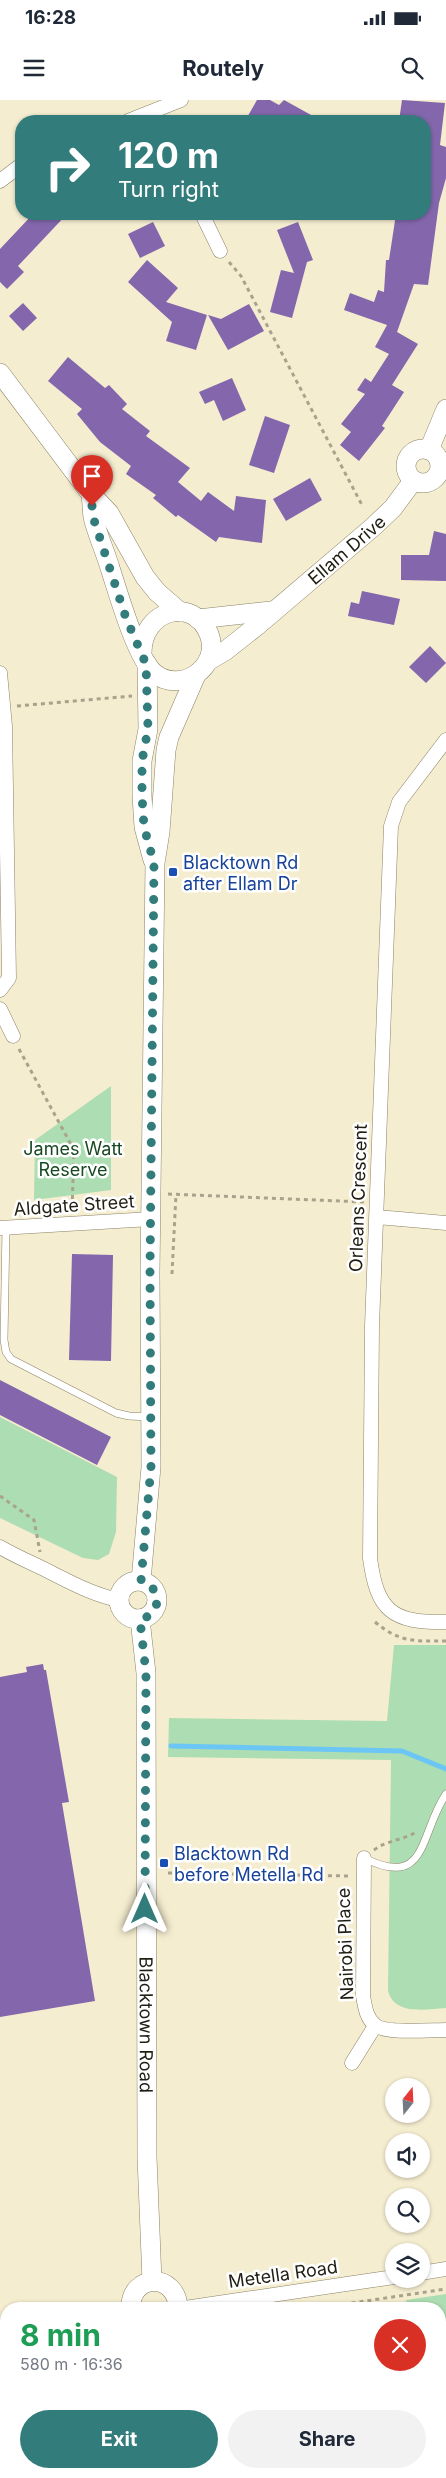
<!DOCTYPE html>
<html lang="en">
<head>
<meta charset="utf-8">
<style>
  :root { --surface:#fff; --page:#f2f2f3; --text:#1f2937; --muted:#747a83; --accent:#337c7c }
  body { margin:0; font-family:Inter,sans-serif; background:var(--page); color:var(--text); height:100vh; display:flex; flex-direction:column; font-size:19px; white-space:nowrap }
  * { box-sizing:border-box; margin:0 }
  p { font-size:16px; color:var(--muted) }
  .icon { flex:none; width:28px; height:28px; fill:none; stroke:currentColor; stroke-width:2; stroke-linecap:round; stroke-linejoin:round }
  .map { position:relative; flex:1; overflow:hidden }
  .panel { position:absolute; left:0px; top:2202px; width:446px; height:176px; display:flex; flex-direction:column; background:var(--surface); border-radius:20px 20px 0 0; box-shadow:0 1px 4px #0004 }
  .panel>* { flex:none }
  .hud { position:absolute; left:15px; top:15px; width:416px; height:105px; border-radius:20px; box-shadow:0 1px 4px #0004; background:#337c7c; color:#fff; overflow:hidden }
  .needle { width:32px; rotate:18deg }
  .fabs { position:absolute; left:385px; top:1978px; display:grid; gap:10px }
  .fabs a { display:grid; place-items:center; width:45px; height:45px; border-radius:50%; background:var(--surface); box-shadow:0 1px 4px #0004; font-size:25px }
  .pin { position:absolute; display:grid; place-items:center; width:42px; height:42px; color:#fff; margin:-51px -21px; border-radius:50% 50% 50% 0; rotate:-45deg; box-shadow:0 0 5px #0007 }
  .pin .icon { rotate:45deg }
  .me { position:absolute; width:55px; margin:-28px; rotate:0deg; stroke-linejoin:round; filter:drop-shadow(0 0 4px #0008) }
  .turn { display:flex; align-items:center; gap:18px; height:105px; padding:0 20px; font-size:22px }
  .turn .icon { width:65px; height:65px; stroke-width:2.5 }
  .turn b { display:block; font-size:35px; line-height:42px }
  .round { display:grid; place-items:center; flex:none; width:52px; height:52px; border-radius:26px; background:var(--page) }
  .summary { display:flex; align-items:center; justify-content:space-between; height:85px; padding:0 20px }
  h1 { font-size:30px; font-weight:700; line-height:38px; color:#1e9e55 }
  .action { display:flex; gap:10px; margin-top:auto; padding:10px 20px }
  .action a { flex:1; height:58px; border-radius:30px; background:var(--accent); color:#fff; font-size:20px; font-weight:700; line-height:58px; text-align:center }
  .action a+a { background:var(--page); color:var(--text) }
  .status { display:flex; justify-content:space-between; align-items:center; height:35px; padding:0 25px; background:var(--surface); direction:ltr }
  .status svg { height:14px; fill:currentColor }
  header { display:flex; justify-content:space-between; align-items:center; height:65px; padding:0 20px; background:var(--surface); font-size:22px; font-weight:700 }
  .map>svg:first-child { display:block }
  .green { fill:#adddb2 }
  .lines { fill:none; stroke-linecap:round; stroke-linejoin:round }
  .stream { stroke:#6bc6f5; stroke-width:5 }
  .building { fill:#8366ac }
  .lane-casing { stroke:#8a8267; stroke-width:8 }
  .street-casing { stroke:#8a8267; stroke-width:15 }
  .secondary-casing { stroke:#8a8267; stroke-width:20 }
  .path { stroke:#a9a38d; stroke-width:3; stroke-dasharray:4 4; stroke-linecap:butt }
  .lane { stroke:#fff; stroke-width:7 }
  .street { stroke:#fff; stroke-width:14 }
  .secondary { stroke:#fff; stroke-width:19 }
  .route { stroke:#337c7c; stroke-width:9; stroke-dasharray:0 16.2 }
  .transit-dot { fill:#1a4fb4; stroke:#fff; stroke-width:2 }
  .labels { text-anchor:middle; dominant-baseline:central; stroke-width:5; stroke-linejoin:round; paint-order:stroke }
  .street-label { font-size:18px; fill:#211e13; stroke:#fff }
  .transit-label { font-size:18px; fill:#164399; stroke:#fff; text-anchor:start }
  .park-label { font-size:18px; fill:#184922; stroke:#fff }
</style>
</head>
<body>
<div class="status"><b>16:28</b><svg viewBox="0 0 49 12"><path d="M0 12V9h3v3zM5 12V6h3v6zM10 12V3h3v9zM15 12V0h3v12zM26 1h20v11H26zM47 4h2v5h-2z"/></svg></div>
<header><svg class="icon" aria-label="menu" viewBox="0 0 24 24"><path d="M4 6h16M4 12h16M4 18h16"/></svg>Routely<svg class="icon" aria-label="search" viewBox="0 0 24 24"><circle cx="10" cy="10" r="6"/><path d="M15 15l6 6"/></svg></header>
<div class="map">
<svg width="446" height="2378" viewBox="0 0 446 2378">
  <rect width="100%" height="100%" fill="#f5edd0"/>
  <path class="green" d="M111,986V1090L34,1100L35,1040Z
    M0,1317L117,1377L116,1432L109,1454L98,1460L83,1458L0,1418Z
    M394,1545H446V1908C426,1909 395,1916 388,1891L391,1660L168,1657L169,1618L387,1621Z
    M446,2194V2308L440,2309V2209H407L406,2200Z"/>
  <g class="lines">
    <path class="stream" d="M171,1646L402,1651L446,1669"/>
  </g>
  <path class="building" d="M257,0H270L279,5L284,0L322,21H245Z
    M402,0L445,3L440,45L446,47V78L439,103L428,185L414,184L397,232L418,244L392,285L404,292L382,326L385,328L359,361L340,345L351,332L341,324L365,294L357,290L365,278L371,282L389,254L375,247L387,225L344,210L350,193L374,202L378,190L384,192L386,160H389L396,114H425V21H399Z
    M33,114H67L18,166L24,172L7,189L0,182V149Z
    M153,122L165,146L140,158L128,134Z
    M298,122L313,160L307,162L292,218L270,212L281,170L294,173L277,130Z
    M147,160L178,188L166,202L207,215L196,250L166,241L172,222L128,182Z
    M23,203L37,218L23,231L9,216Z
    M249,204L264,231L228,250L208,215L221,219Z
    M68,257L105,288L109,285L127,304L122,309L150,331L146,336L190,368L178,382L201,401L208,392L234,411L236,396L266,400L262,443L219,437L216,442L178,415L176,417L153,398L156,395L126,374L131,366L100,342L77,314L82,309L48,281Z
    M232,278L246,310L223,321L214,300L205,304L199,292Z
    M265,316L290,325L274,373L249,365Z
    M310,378L322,400L286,421L273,399Z
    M434,431L446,434V481L401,480V455H429Z
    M362,491L400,499L394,525L348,516L351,502L359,504Z
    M430,546L446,563L426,583L409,567Z
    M72,1154L113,1155L111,1261L69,1260Z
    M0,1280L111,1337L97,1365L0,1315Z
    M43,1564L44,1570H46L69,1702L62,1703L95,1901L0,1917V1577L27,1572L26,1567Z"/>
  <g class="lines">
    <defs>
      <path id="lane" d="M6,1128L4,1240L6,1252L11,1259L116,1313L129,1316L150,1317
        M364,1758C428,1790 419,1734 446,1694
        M0,2247L6,2250"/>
      <path id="street" d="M128,21L181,0
        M0,81L21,65
        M202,114L220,151
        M0,573L5,626L9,878L0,890
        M446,640L399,702L391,726L372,1226L370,1458C377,1511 392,1523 446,1522
        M0,909L13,936
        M377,1117L446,1123
        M0,1128L151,1119
        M0,1447C15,1456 30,1462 46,1470C70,1482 93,1495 119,1500
        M364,1758L363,1896C365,1906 366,1918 375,1925C385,1934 431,1930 446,1930
        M352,1963L375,1926
        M421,2173L446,2169
        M178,2209L394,2177
        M154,2372L155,2378"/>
      <g id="secondary">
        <path d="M0,273L91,394L109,413L145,477L157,492L180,512"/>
        <circle cx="423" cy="366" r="17"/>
        <path d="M429,350L446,309"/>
        <path d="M91,394C92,402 92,410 93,417C97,434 105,451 110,468C118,492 136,557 154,573C180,595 222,567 209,534C193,495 142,510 142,553"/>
        <path d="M198,519L271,511"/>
        <path id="s1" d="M208,561L225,551L258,525L373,427L393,408L413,381"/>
        <path d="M147,564L148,629L142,661V696L144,727L153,760"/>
        <circle cx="138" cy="1500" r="19"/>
        <path d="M141,1481L151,1367L150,1173L155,763L160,732L166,650L169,637L196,575"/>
        <path id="s2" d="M140,1519L146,1573L147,2057L152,2181"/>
        <path d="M131,2209C129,2173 178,2172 178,2209"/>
        <path d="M47,2378L50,2372"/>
        <path d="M73,2378L76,2372"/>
      </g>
    </defs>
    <use href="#lane" class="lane-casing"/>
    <use href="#street" class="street-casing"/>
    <use href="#secondary" class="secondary-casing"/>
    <path class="path" d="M229,162L241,176L362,405
      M17,606L132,596
      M19,949L74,1050L72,1111
      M168,1094L364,1102
      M172,1174L176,1094
      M0,1396L34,1420L40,1452
      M375,1522C400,1543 415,1541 446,1541
      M374,1750C387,1740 401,1741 416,1732
      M168,1773L349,1776
      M312,2209L446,2189"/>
    <use href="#lane" class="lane"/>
    <use href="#street" class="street"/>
    <use href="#secondary" class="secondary"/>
  </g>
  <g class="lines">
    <path class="route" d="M92,406L93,417L126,518L146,564L148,629L142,661V696L144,727L154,763L150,1172L151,1367L141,1481C163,1488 162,1513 140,1520L146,1573L145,1809"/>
  </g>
  <g class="transit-dot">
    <rect x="168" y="767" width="10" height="10" rx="2.5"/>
    <rect x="159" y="1758" width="10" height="10" rx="2.5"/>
  </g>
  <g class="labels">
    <g class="street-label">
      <text stroke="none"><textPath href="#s1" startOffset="178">Ellam Drive</textPath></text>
      <text transform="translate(358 1098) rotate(-88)">Orleans Crescent</text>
      <text transform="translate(74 1105) rotate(-4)">Aldgate Street</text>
      <text transform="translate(345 1844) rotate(-92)">Nairobi Place</text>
      <text stroke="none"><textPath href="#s2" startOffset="406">Blacktown Road</textPath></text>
      <text transform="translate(283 2174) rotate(-8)">Metella Road</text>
    </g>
    <g class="transit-label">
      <text x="183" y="762">Blacktown Rd<tspan x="183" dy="21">after Ellam Dr</tspan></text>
      <text x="174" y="1753">Blacktown Rd<tspan x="174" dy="21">before Metella Rd</tspan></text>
    </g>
    <g class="park-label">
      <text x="73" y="1048">James Watt<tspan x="73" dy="21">Reserve</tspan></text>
    </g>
  </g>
</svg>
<div class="fabs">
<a><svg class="needle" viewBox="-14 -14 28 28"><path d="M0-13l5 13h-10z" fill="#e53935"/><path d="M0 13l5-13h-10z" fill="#747a83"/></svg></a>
<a><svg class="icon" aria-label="sound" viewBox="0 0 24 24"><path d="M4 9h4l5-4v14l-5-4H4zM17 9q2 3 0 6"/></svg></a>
<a><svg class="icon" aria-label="search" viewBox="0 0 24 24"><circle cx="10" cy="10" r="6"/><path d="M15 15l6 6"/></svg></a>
<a><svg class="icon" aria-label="layers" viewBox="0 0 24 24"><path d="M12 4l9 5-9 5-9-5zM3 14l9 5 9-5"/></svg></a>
</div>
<div class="pin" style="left:92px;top:406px;background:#d93025"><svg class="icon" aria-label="arrive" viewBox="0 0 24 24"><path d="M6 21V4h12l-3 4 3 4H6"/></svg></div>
<svg class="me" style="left:145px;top:1809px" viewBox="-20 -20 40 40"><path d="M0-17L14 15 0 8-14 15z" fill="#337c7c" stroke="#fff" stroke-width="4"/></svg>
<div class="hud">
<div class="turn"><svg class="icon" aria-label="right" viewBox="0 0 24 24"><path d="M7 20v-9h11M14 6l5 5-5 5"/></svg><div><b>120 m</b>Turn right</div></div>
</div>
<section class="panel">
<div class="summary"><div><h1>8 min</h1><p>580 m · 16:36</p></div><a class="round" style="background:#d93025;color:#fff"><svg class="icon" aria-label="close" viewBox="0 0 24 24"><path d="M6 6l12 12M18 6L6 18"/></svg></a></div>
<div class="action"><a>Exit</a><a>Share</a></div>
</section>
</div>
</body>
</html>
